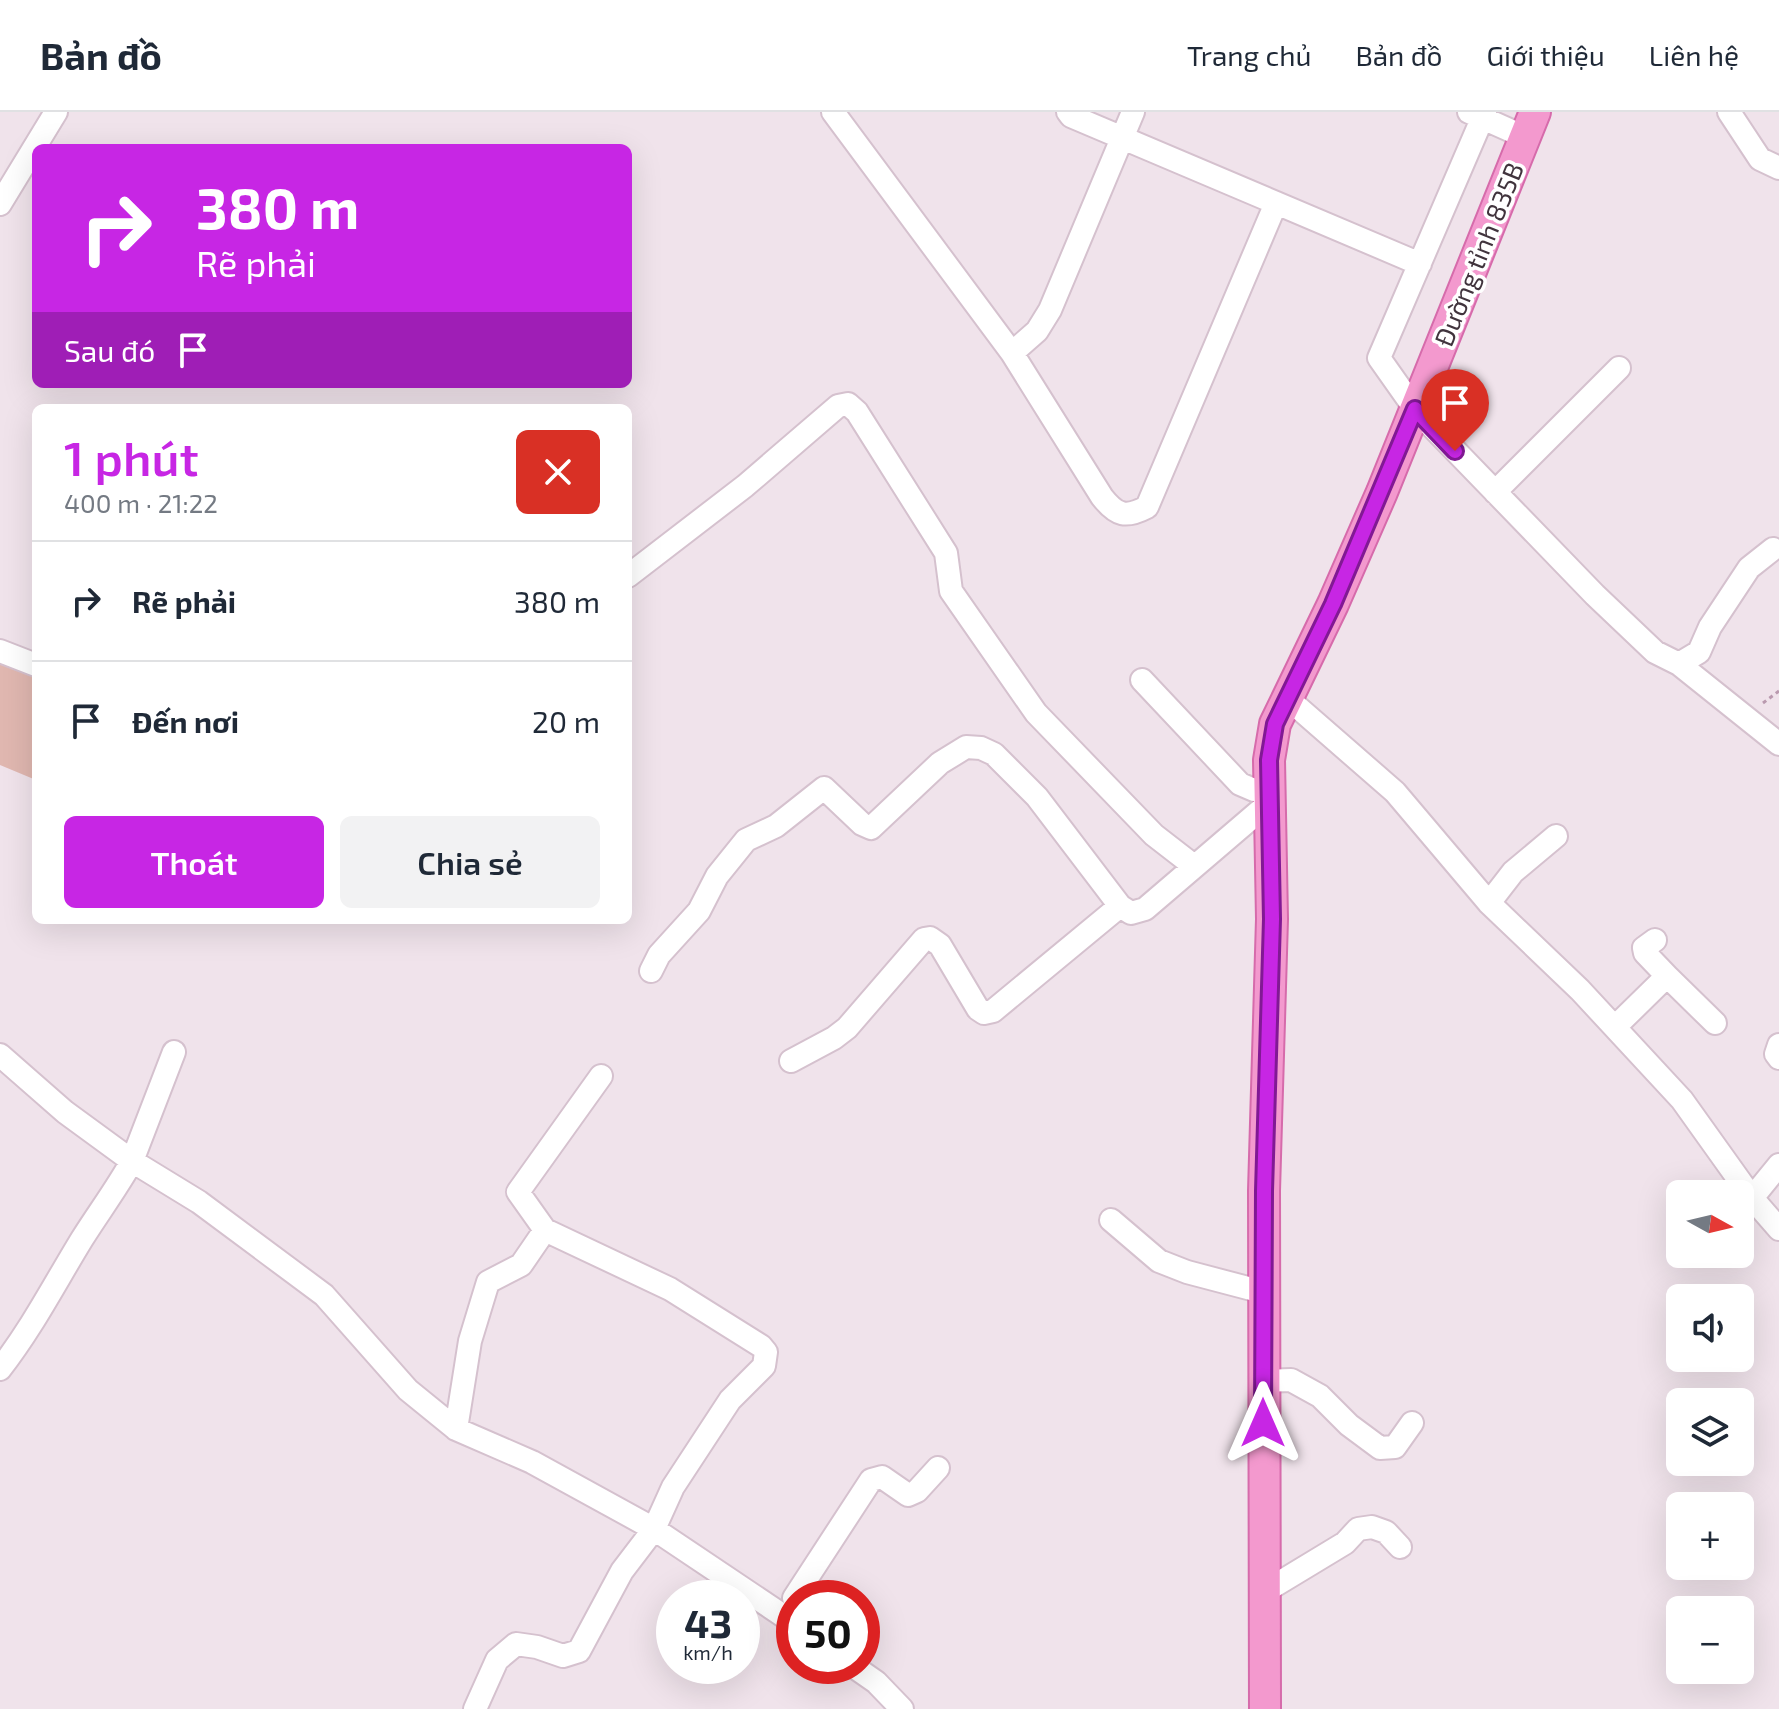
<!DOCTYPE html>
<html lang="vi">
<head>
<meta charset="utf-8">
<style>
  :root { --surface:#fff; --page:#f2f2f3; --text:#1f2937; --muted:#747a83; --line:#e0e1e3; --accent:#c726e4 }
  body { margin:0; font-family:"Exo 2",sans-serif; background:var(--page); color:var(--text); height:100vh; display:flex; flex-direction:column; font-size:30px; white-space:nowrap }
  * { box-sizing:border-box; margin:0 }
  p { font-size:26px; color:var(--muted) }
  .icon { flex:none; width:44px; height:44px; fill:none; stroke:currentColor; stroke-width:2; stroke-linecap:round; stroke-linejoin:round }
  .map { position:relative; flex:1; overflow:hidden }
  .side { position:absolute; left:32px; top:292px; width:600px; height:520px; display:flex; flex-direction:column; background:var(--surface); border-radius:12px; box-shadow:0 8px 32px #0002 }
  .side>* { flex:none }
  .hud { position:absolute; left:32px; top:32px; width:600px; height:244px; border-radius:12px; box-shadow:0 8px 32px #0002; background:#c726e4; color:#fff; overflow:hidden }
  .needle { width:52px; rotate:98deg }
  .controls { position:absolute; left:1666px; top:1068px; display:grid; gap:16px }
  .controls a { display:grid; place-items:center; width:88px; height:88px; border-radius:12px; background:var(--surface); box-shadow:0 8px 32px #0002; font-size:40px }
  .speed { position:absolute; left:656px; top:1468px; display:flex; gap:16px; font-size:40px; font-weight:700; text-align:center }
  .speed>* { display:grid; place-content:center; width:104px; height:104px; border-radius:50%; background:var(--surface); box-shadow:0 8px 32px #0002; line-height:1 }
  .speed small { font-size:20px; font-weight:400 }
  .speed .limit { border:12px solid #d22; background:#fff; color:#111 }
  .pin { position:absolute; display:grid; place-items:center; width:68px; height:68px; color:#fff; margin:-82px -34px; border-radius:50% 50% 50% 0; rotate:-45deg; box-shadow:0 0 8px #0007 }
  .pin .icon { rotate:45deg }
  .me { position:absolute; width:88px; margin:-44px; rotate:0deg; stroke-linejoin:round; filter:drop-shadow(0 0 6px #0008) }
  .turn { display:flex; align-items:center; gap:28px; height:168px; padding:0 32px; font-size:36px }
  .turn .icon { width:104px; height:104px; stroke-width:2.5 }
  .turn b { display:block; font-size:56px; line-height:68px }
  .then { display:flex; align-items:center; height:76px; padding:0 32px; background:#0003; gap:16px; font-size:30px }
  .round { display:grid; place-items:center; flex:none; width:84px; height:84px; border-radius:12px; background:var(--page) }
  .overview { display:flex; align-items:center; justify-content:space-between; height:136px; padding:0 32px }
  h1 { font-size:48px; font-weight:600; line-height:60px; color:var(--accent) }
  .action { display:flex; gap:16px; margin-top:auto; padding:16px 32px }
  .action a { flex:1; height:92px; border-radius:12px; background:var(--accent); color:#fff; font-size:32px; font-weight:600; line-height:92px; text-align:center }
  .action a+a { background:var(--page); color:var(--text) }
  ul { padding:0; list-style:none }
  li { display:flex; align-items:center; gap:24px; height:120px; padding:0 32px; border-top:2px solid var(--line) }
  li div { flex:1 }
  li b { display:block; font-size:30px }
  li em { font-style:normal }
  header { display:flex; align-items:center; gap:48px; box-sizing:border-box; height:112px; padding:0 40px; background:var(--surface); border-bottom:2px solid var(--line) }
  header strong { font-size:38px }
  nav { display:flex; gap:44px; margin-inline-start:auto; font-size:28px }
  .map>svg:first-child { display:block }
  .green { fill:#e0b7b0 }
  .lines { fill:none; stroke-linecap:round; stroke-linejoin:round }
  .minor-casing { stroke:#d5c1ce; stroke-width:26 }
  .major-casing { stroke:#d66bab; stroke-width:34 }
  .path { stroke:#ba9aaf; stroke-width:3; stroke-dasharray:4 4; stroke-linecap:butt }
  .minor { stroke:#fff; stroke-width:22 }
  .major { stroke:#f399ce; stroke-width:30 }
  .route-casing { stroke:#811994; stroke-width:20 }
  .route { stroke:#c726e4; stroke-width:14 }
  .labels { text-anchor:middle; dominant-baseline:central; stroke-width:7; stroke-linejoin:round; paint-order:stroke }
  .street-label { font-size:26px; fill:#41343d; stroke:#fff }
</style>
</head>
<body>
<header>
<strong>Bản đồ</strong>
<nav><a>Trang chủ</a><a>Bản đồ</a><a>Giới thiệu</a><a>Liên hệ</a></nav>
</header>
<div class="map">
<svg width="1779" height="1597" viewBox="0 0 1779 1597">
  <rect width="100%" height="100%" fill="#f0e3eb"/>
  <path class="green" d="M0,545L36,560V668L0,653Z"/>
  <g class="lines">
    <defs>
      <path id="minor" d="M833,0L1012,241L1102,385C1117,404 1126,406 1147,395L1276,91
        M1068,0L1071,4L1420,152
        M1469,0L1525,25
        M1485,0L1379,246L1415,297L1595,483L1655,540L1679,552L1699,540L1710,515L1749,456L1773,437
        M1729,0L1760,47L1779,56
        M0,92L56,0
        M1012,241L1037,219L1050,198L1133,0
        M1495,380L1619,256
        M628,464L745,374L838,294L848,292L857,300L946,441L951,479L1036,601L1154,723L1194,754
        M0,539L36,553
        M1679,552L1779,632
        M1142,568L1240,672L1254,678L1269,675
        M1286,585L1395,680L1489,791L1580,878L1682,988L1752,1086L1779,1117
        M1489,791L1513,760L1556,724
        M1655,828L1644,836L1645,841L1667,864
        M651,859L659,843L699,799L717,764L746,728L776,714L824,676L862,712L871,716L940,651L966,635L981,636L994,642L1037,685L1120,794L1131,801L1145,797L1270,690
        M1615,915L1667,864L1715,911
        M1779,933L1776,942L1779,946
        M0,943L65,1000L132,1049L174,940
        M791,949L834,926L847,916L924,827L930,826L940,833L978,897L984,901L993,899L1120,794
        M1752,1086L1779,1053
        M1111,1108L1159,1149L1187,1160L1263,1180
        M0,1257C32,1216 55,1171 82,1127C99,1100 117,1076 132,1049L199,1090L324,1183L408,1278L456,1317L532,1350L654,1417L794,1511
        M1263,1269L1291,1268L1320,1284L1349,1313L1380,1336L1395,1335L1412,1311
        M456,1317L470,1229L488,1170L521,1153L545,1118L518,1080L601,964
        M1264,1480L1345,1431L1358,1417L1372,1415L1386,1420L1400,1435
        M794,1486L871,1368L882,1365L908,1383L917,1379L938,1356
        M853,1554L876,1570L902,1597
        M475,1597L497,1548L516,1532L537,1535L563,1544L579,1539L622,1459L654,1417L673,1375L730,1288L764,1254L766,1240L761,1234L670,1177L545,1118"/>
      <path id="major" d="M1265,1597L1264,1079L1272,807L1269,648L1275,612L1333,492L1382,380L1535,0"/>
    </defs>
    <use href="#minor" class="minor-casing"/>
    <use href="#major" class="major-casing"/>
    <path class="path" d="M1763,591L1779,579"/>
    <use href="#minor" class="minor"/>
    <use href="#major" class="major"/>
  </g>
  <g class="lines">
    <defs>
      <path id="route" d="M1263,1311L1264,1079L1272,807L1269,648L1275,612L1333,492L1415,297L1455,339"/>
    </defs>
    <use href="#route" class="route-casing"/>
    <use href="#route" class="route"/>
  </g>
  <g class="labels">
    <g class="street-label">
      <text transform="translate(1478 142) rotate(-68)">Đường tỉnh 835B</text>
    </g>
  </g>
</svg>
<div class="controls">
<a><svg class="needle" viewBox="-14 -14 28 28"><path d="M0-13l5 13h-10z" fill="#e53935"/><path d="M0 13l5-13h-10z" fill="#747a83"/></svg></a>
<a><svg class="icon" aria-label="sound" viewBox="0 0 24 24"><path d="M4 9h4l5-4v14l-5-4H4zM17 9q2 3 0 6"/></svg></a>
<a><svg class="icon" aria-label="layers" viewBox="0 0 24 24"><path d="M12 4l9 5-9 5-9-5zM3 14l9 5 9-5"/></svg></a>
<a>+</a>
<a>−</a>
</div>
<div class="speed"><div>43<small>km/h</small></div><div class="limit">50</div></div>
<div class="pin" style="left:1455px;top:339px;background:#d93025"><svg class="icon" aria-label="arrive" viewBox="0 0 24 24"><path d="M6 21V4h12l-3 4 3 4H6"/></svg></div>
<svg class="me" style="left:1263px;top:1311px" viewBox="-20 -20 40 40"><path d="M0-17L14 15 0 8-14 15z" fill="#c726e4" stroke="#fff" stroke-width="4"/></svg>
<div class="hud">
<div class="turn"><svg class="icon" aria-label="right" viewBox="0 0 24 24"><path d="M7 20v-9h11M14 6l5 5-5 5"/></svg><div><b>380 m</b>Rẽ phải</div></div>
<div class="then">Sau đó<svg class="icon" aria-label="arrive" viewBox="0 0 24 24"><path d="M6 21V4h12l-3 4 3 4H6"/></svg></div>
</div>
<section class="side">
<div class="overview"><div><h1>1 phút</h1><p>400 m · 21:22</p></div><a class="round" style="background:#d93025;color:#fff"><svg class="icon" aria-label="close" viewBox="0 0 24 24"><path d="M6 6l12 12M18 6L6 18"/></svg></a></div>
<ul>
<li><svg class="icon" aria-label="right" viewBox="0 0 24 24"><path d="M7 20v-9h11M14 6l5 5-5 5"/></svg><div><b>Rẽ phải</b></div><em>380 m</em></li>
<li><svg class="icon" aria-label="arrive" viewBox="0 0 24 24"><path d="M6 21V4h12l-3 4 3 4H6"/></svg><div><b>Đến nơi</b></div><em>20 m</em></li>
</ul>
<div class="action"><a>Thoát</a><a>Chia sẻ</a></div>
</section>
</div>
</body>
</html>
